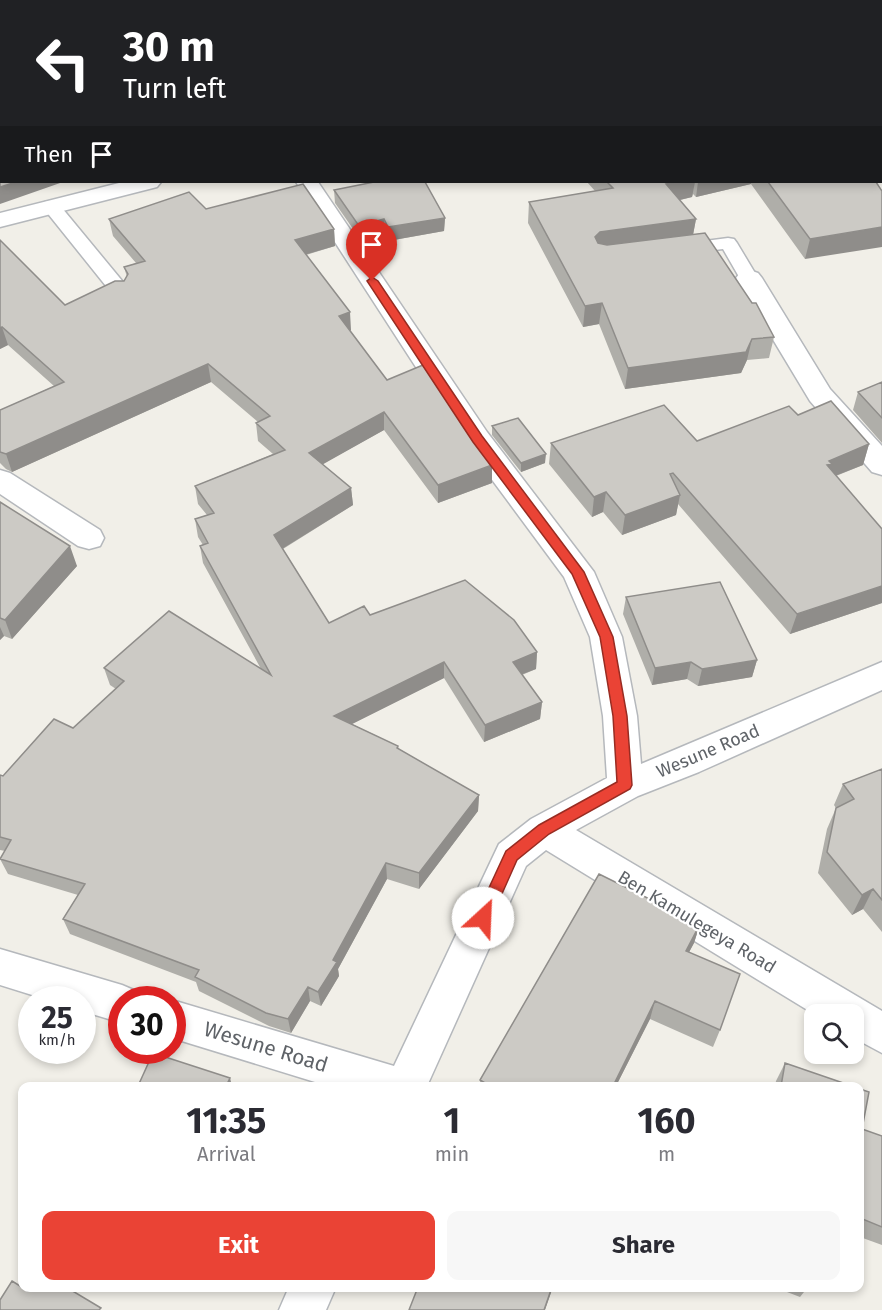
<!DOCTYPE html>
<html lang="en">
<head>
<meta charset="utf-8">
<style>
  :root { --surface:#fff; --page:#f7f7f7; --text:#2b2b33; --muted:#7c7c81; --accent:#ea4335 }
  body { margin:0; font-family:"Fira Sans",sans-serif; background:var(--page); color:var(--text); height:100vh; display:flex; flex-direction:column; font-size:22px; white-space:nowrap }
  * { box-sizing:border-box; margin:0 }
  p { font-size:20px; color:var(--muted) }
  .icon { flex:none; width:33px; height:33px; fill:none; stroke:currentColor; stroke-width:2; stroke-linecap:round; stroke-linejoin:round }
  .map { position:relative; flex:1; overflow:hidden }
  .drawer { position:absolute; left:18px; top:1082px; width:846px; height:210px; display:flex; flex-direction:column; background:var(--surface); border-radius:12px; box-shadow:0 3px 9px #0003 }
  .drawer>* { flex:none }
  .guide { position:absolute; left:0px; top:0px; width:882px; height:183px; box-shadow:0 3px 9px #0003; background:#202124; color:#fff; overflow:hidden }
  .fabs { position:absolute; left:804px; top:1004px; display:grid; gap:12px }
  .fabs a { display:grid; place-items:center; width:60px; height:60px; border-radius:12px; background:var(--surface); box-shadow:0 3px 9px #0003; font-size:30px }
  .speed { position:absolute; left:18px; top:986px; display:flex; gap:12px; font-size:30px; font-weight:700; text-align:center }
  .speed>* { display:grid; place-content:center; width:78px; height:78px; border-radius:50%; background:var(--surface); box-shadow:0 3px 9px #0003; line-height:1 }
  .speed small { font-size:15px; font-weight:400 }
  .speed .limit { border:9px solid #d22; background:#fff; color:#111 }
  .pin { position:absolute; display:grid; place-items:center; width:51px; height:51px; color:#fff; margin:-62px -26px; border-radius:50% 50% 50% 0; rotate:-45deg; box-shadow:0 0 6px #0007 }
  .pin .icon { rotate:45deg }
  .me { position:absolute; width:66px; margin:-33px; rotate:25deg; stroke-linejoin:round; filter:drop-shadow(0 0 4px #0008) }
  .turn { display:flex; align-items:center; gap:21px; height:126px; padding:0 24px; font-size:27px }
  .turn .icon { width:78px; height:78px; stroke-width:2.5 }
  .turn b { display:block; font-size:42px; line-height:51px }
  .then { display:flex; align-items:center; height:57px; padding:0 24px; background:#0003; gap:12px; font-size:22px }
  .eta { display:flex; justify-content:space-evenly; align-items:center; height:102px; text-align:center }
  .eta b { font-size:36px; font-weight:700; line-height:42px }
  .button { display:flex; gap:12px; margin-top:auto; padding:12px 24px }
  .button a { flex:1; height:69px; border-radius:12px; background:var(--accent); color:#fff; font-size:24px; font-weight:700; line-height:69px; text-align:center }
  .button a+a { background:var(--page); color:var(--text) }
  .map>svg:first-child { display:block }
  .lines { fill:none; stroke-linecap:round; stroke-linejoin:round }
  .lane-casing { stroke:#b5b8bc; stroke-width:3 }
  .street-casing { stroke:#b5b8bc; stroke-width:3 }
  .lane { fill:#fff; fill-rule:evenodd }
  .street { fill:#fff; fill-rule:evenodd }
  .wall { fill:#afaea9 }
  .shaded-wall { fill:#8f8d8a }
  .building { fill:#cccac5; stroke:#8f8d8a; stroke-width:1.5 }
  .route { fill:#ea4335; stroke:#982c22; stroke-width:1.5 }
  .labels { text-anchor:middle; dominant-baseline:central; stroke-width:4.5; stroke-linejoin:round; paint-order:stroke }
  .street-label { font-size:18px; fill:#5f6368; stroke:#fff }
  .near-street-label { font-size:21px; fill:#5f6368; stroke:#fff }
</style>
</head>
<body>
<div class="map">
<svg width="882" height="1310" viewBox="0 0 882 1310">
  <rect width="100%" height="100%" fill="#f1efe8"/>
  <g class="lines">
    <defs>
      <path id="lane" d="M51,201L57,202L128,288L130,292L128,296H114L45,210L42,206L45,202Z
        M728,238L734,239L737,243L758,278L756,282H742L723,249L682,254L676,253L673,249L676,245L682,244Z"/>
      <path id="street" d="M186,0H208L185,2Z
        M659,0H679L680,2H660Z
        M880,46H882L880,59Z
        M123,182H161L157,187L0,227V213Z
        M296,182H318L487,432L594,572L622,637L637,716L641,764L882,662V690L699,772L638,796L576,830L882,1011V1053L854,1038V1014H814L546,850L526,866L427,1086H328L172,1038V1000L394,1066L499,844L531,819L607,778L603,716L590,637L564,577L467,446Z
        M749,270L758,273L762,278L830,389L882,446V475L872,472L810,401L736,278L740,273Z
        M0,470L10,473L100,530L104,538L100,546L89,549L78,546L0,494Z
        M0,949L122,985L136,991L140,999H122V1023L82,1011V999H45L0,985Z
        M289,1287H336L326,1310H279Z"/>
    </defs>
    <use href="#lane" class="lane-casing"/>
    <use href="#street" class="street-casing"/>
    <use href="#lane" class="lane"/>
    <use href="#street" class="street"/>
  </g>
  <path class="wall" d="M401,0H662V2H402Z
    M587,182H876L805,259L751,184L696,197L693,194L692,197L680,200L696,219L693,235L774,337L769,358L747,360L741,373L625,389L599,324L583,327L528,223L529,202L595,191Z
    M334,190L445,218L444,231L388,241L385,232L360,239L335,203Z
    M206,209L334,229L335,246L306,255L351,330L350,331L387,380L492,483L438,503L384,430L322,464L351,488L353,505L283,549L329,623L370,615L537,652L536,669L522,675L542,702L540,719L484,742L444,678L352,724L398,746L399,749L479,795L478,811L419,889L387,879L338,969L339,976L321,1006L310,1001L291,1033L269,1026L199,991L196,982L70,934L63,919L78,895L8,874L0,859L5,851L0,850V775L3,776L73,728L116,689L110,685L104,668L261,669L203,563L200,546L203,545L198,537L195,519L207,515L198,504L195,486L273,454L258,441L256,423L258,422L211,382L12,472L6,469L0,463V410L54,386L8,345L0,349V240L65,305L124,281L127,277L124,267L136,263L113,236L109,219Z
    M882,382V443L853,410L858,392Z
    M798,415L869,444L863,465L836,476L882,529V603L790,634L678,504L676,515L622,535L603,512L592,517L549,464L551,443L697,441Z
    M492,426L545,463L521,472L492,435Z
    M0,502L77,566L12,639L4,636L0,640Z
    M626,597L757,660L752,677L698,686L687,679L652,685L623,614Z
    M882,769V932L863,909L852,915L818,873L827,829L836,808L834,805L843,784Z
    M700,924L694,943L689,952L720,1030L713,1047L650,1019L616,1086H480V1080Z
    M785,1063L852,1086H775L776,1081Z
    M860,1089L862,1129L882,1136V1245L860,1237Z
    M774,1287H808L800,1297Z"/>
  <path class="shaded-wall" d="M16,182H63L0,204V187Z
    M675,182H695L692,197L663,204L666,184Z
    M698,182H751V184L696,197Z
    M445,218L444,231L388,241V227Z
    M384,219L385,232L360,239L359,226Z
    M696,219L692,240L593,258L595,237L600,232Z
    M882,227V247L805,259L810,239Z
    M334,229L335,246L297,257L295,240Z
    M602,303L599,324L583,327L585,306Z
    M350,312L351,330L340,334L339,316Z
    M2,327L8,345L0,349V328Z
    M752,339L747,360L741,373L625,389L628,368Z
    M208,364L211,382L12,472L6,454Z
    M384,412V430L311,471L309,453Z
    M869,444L863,465L827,479L821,486L829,461Z
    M546,454L545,463L521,472V463Z
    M492,465V483L438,503V485Z
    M351,488L353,505L277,552L274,535Z
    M606,492L603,512L592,517L594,497Z
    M680,495L676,515L622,535L625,515Z
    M70,546L77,566L12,639L5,620Z
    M882,586V603L790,634L797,614Z
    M0,627L4,636L0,640Z
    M537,652L536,669L512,678L513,662Z
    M757,660L752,677L698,686L702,669Z
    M444,662V678L336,732L334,716Z
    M691,662L687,679L652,685L655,668Z
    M542,702L540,719L484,742L485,725Z
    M479,795L478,811L419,889V873Z
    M386,863L387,879L338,969L339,976L321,1006L318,992L333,960Z
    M873,889L863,909L852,915L862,895Z
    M700,924L694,943L680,969L686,951Z
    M308,987L310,1001L291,1033L288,1019Z
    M655,1001L650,1019L616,1086H613Z
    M230,1078L232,1086H226Z
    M552,1287H553L545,1310H544Z"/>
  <path class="building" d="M0,0H162L163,2H2V69H0Z
    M249,0H289L290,2H243Z
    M413,0H567L548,2H415Z
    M0,76L2,79V182H16L0,187Z
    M374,182H425L445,218L388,227L384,219L359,226L334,190Z
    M607,182H675L666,184L696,219L600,232L595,237L598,243L607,245L705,233L752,303H756L774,337L752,339L746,352L628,368L602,303L585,306L529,202L613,188Z
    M768,182H876L882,191V227L810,239Z
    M303,184L334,229L295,240L350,312L339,316L387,380L423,365L492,465L438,485L384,412L309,453L351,488L274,535L329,623L364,606L370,615L465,580L514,620L537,652L513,662L542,702L485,725L444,662L334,716L398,746L397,748L479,795L419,873L386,863L333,960L337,962L318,992L308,987L288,1019L266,1013L195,977L199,970L63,919L85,884L0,859L11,840L0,837V775L3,776L54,719L73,728L124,681L104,668L169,611L271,675L200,546L208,543L195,519L214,513L195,486L285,450L256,423L270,416L208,364L6,454L0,452V410L64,382L2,327L0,328V240L65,305L115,281H124L128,274L124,267L145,261L109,219L189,192L206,209Z
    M882,382V418L858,392Z
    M831,401L869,444L829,461L832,464L827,465L882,529V586L797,614L673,473L670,474L680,495L625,515L606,492L594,497L551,443L664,405L697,441L789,406L798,415Z
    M518,418L546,454L521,463L492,426Z
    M0,502L70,546L5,620L0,618Z
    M720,582L757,660L702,669L691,662L655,668L626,597Z
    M882,769V900L873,889L862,895L827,852L836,808L854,799L843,784Z
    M599,874L700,924L686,951L740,974L720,1030L655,1001L613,1086H490L480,1080Z
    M153,1053L230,1078L226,1086H138Z
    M785,1063L852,1086H781Z
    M860,1089L869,1092L862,1129L882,1136V1227L860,1218Z
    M12,1281L28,1291L30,1287H66L101,1308L99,1310H0V1300Z
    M418,1287H552L544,1310H409Z"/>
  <path class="route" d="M372,277L378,281L482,436L584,572L613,637L627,716L632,785L630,789L549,834L517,860L489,923L483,925L477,923L475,918L506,851L539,825L617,782L613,716L600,637L572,574L473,442L367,281Z"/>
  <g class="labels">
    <g class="street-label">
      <text transform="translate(708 751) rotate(-23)">Wesune Road</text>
      <text transform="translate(697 922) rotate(31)">Ben Kamulegeya Road</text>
    </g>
    <g class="near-street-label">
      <text transform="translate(266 1047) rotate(17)">Wesune Road</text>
    </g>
  </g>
</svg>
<div class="fabs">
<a><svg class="icon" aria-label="search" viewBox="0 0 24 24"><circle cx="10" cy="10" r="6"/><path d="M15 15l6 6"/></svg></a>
</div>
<div class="speed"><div>25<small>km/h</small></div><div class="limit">30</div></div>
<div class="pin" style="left:372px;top:281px;background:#d93025"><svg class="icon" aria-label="arrive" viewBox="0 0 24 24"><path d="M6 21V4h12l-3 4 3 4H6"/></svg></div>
<svg class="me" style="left:483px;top:918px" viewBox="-20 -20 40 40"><circle r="19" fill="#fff"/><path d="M0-13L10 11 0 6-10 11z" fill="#ea4335"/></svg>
<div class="guide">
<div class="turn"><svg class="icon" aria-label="left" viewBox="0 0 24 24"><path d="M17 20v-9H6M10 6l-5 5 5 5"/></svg><div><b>30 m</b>Turn left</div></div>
<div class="then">Then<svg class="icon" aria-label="arrive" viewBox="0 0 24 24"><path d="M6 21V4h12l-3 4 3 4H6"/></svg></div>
</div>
<section class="drawer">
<div class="eta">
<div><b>11:35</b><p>Arrival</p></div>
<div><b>1</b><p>min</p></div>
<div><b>160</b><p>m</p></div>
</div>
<div class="button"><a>Exit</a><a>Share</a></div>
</section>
</div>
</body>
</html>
